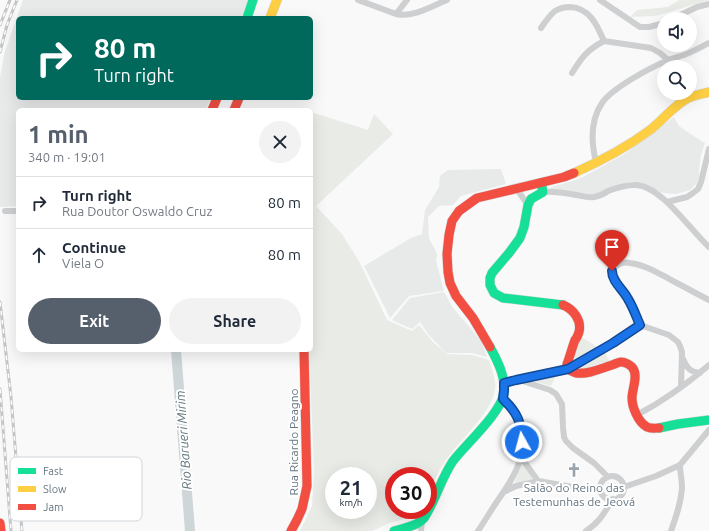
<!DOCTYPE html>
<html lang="en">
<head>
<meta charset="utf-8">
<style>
  :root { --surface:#fff; --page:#f2f2f3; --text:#1f2937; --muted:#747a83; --line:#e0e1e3; --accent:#56606c }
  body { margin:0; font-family:Ubuntu,sans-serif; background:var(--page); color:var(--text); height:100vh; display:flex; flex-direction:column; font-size:15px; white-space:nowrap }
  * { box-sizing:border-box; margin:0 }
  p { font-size:13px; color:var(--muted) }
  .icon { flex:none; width:22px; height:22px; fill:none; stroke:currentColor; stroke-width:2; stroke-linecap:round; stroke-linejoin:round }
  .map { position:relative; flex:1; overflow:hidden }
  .panel { position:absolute; left:16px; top:108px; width:297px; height:244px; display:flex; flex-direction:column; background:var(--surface); border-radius:6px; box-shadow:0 4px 16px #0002 }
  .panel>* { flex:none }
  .guide { position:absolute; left:16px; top:16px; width:297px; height:84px; border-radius:6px; box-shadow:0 4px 16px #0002; background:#00695c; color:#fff; overflow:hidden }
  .fabs { position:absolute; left:657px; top:12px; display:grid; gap:8px }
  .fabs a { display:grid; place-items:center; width:40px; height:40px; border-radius:50%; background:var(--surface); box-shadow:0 4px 16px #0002; font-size:20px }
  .speed { position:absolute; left:325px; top:467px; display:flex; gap:8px; font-size:20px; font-weight:700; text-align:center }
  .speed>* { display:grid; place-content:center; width:52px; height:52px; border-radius:50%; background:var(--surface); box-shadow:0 4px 16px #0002; line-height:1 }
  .speed small { font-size:10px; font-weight:400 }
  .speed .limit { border:6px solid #d22; background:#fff; color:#111 }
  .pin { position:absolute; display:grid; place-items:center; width:34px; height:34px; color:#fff; margin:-41px -17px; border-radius:50% 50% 50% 0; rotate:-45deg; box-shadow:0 0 4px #0007 }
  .pin .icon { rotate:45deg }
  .me { position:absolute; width:44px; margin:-22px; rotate:353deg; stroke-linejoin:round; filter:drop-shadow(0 0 3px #0008) }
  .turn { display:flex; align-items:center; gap:14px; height:84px; padding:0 12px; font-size:18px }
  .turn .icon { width:52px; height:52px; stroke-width:2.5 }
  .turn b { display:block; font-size:28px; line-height:34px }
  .round { display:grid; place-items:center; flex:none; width:42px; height:42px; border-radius:21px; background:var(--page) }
  .summary { display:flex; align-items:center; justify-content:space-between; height:68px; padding:0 12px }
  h1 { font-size:24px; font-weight:700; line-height:30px; color:var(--accent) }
  .primary-button { display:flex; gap:8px; margin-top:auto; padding:8px 12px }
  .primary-button a { flex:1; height:46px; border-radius:24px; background:var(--accent); color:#fff; font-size:16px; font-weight:700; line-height:46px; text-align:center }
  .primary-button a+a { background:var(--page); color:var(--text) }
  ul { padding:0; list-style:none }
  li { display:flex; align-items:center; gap:12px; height:52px; padding:0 12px; border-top:1px solid var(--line) }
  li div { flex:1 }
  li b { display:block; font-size:15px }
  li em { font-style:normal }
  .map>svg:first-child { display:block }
  .built { fill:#e8e9e9 }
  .green { fill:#e8ebe6; fill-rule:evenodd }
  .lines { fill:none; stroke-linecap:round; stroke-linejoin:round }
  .river { stroke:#ced6d9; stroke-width:10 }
  .fast-casing { stroke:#d5d6d7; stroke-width:10 }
  .slow-casing { stroke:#d5d6d7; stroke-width:10 }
  .jam-casing { stroke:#d5d6d7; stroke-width:10 }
  .street { stroke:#cecfd0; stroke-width:6 }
  .fast { stroke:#16e098; stroke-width:9 }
  .slow { stroke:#ffcf43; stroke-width:9 }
  .jam { stroke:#f24e42; stroke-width:9 }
  .rail-casing { stroke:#c3c5c6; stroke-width:3 }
  .rail { stroke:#fff; stroke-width:1.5; stroke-dasharray:4.5; stroke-linecap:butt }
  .route-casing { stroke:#114b97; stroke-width:10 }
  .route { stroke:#1a73e8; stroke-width:7 }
  .labels { text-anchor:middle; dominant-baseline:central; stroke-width:4; stroke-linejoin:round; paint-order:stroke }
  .street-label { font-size:12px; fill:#657683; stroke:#fff }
  .poi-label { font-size:12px; fill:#657683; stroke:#fff }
  .water-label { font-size:13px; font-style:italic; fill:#60757c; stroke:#fff }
  .key { fill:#fff; stroke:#d1d6da; stroke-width:1 }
  .key-label { font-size:11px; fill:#657683 }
</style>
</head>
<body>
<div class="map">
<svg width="709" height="531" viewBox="0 0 709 531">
  <rect width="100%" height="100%" fill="#f9f9f9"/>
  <path class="built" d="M23,0H248L242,18H18V98H211L205,110H18V206L0,207V77L5,51Z
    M674,117L679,126L689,133L705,143L701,155L699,171V177L697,183L690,190L676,194L663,193L641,183L629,182L599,193L591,195L551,189L549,188L579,179L623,155Z
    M501,169L506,184L461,196L453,205L439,206L428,217L429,238L437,254L436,261L444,291L409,296L390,318L364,266L411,238L422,234L425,210L439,187L440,176L448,170Z
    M444,292L453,308L473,331L482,343L487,357L472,353H446L428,334L420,322L412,329L392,320L410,298Z"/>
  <path class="green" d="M679,0H709L655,16L630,17L637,10L668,7Z
    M311,112L368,130L374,114L393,134L316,206L342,234L360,263L387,320L412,331L419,325L433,342L447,354L472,355L489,360C491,367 497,383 495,390C491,413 463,437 449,456C440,467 434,481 428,494V476H394V510H419L414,516L390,523L372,531H300L312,506L314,471L309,350H311ZM334,476H368V510H334Z
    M580,336L599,348L574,363H570Z
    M604,350L609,361L580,370L575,368Z
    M556,375L551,386L530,380V379Z
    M522,465H524L531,476L532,479L516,483L515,481Z
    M606 488a6 6 0 1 1 12 0a6 6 0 1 1-12 0Z"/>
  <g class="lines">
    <path class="river" d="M176,350L190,531"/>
    <defs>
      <path id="fast" d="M247,18L253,0
        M541,183L543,192L531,199L528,205L524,227L520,238L509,253L492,273L490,278V285L494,293L503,298L563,305
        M659,428L678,424L709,420
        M394,531C401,529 417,526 422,520C425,518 426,515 427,513C437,496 442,477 453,461C466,444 501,413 504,393C506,377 497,360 490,347"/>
      <path id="slow" d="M270,18L277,0
        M574,173C601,161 627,147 650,130C663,120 673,106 688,98C694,95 702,94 709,92"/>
      <path id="jam" d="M212,110L217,98
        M234,110L239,98
        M563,305C573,309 582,320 579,332C578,335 577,338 575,340C572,348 570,356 567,364L568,369C571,371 573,372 576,373C588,375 602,368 612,365C615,364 619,362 621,362C625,362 630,365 632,367C639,375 632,389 632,398C632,407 638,422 647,427C651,429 655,428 659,428
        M490,347L473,318L456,296L450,283L448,272L447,254L449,235L452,221L459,211L477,198L564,177L574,173
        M0,523L1,531
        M291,531L297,520L302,509L307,486L304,350"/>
    </defs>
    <use href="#fast" class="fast-casing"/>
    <use href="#slow" class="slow-casing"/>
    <use href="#jam" class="jam-casing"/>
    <path class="street" d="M358,0L396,14C413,18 432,6 447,0
      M600,0L640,27H649L664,23
      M396,14L407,0
      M672,19L697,7L709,4
      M541,28C545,22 549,16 555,11C560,8 565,7 570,7C590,8 597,25 604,41L651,48L660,53L668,60
      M572,73C582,57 587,50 604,41
      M596,162C591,142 590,121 602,103C612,88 650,68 666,61C672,58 678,57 684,55C692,52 701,47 709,43
      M516,188L528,205
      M543,192C554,191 565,193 576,195C582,196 588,198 594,197C599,196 604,194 608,191C616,188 627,185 635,185C661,185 690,230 709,247
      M667,202L687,197L693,193L698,189L701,182L709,149
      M5,211H18
      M683,359C687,368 690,372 700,373
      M517,379L568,369L613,343L640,325
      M503,383L516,379L550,390L556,394L562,404L563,427L564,437L566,441L573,448L594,463L608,477
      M681,387L682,352L680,346L678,342L669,335L640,325C636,316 632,306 627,297C623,290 613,283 612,274C612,270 613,268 616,266C620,263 625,262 630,263C646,265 660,274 673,281C685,287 697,294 709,300
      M637,415C663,401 687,384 709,365
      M521,457L538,481
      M600 488a12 12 0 1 1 24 0a12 12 0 1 1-24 0Z
      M624,487L656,476L680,465L709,430
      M506,491L516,486L538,481L573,487L601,489
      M421,531L422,521
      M478,531C484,522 490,512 496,503C505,490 514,478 519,463C522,456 522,447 522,439C522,421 516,410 503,399
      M586,531C600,522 604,513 613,499
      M671,531C676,517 681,503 682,488C682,480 680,472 680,465"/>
    <use href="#fast" class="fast"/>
    <use href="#slow" class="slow"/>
    <use href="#jam" class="jam"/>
    <defs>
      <path id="rail" d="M0,25L10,0
        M0,52L7,25L17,0
        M0,302L11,397L22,531
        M0,389L11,531"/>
    </defs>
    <use href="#rail" class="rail-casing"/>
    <use href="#rail" class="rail"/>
  </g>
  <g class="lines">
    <defs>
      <path id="route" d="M522,442C522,423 517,412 503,399L504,390V383L516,380L568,369L613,343L640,325C636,316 633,307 628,299C623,289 612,282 612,271"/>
    </defs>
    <use href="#route" class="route-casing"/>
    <use href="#route" class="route"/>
  </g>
  <defs>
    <symbol id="church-bare" viewBox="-9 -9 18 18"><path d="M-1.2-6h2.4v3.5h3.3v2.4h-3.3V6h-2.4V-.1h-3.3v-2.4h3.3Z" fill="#99a4ac" stroke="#fff" stroke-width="2.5" paint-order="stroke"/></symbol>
  </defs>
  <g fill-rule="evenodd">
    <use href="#church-bare" x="564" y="460" width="20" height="20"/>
  </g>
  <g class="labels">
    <g class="street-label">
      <text transform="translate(293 442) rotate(-90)">Rua Ricardo Peagno</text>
    </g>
    <g class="poi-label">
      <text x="574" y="487">Salão do Reino das<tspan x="574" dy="14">Testemunhas de Jeová</tspan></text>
    </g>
    <g class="water-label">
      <text transform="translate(183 440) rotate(-94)">Rio Barueri Mirim</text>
    </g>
  </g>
  <rect x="10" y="457" width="132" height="64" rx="6" class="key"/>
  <rect x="18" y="468" width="18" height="6" fill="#16e098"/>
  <rect x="18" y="486" width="18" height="6" fill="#ffcf43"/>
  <rect x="18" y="504" width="18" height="6" fill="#f24e42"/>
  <g class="key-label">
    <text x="43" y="475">Fast</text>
    <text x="43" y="493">Slow</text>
    <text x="43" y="511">Jam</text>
  </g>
</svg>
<div class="fabs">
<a><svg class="icon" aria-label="sound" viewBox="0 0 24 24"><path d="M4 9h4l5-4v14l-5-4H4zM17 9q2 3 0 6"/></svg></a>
<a><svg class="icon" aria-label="search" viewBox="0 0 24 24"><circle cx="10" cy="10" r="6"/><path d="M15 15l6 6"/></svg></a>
</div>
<div class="speed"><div>21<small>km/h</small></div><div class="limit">30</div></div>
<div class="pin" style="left:612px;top:271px;background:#d93025"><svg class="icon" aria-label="arrive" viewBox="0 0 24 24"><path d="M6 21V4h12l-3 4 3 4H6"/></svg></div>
<svg class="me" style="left:522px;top:442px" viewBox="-20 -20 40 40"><circle r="17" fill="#1a73e8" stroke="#fff" stroke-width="3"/><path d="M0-11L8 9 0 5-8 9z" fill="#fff"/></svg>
<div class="guide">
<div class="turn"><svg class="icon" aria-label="right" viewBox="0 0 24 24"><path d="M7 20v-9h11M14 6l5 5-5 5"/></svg><div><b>80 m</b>Turn right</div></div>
</div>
<section class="panel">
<div class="summary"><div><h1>1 min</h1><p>340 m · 19:01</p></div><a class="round"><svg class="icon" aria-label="close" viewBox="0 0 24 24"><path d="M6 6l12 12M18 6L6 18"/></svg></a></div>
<ul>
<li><svg class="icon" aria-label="right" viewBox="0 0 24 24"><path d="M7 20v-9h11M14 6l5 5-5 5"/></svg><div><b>Turn right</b><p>Rua Doutor Oswaldo Cruz</p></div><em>80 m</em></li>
<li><svg class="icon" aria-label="ahead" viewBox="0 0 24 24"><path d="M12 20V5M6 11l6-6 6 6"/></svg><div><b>Continue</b><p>Viela O</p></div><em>80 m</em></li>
</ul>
<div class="primary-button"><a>Exit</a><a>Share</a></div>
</section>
</div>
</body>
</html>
